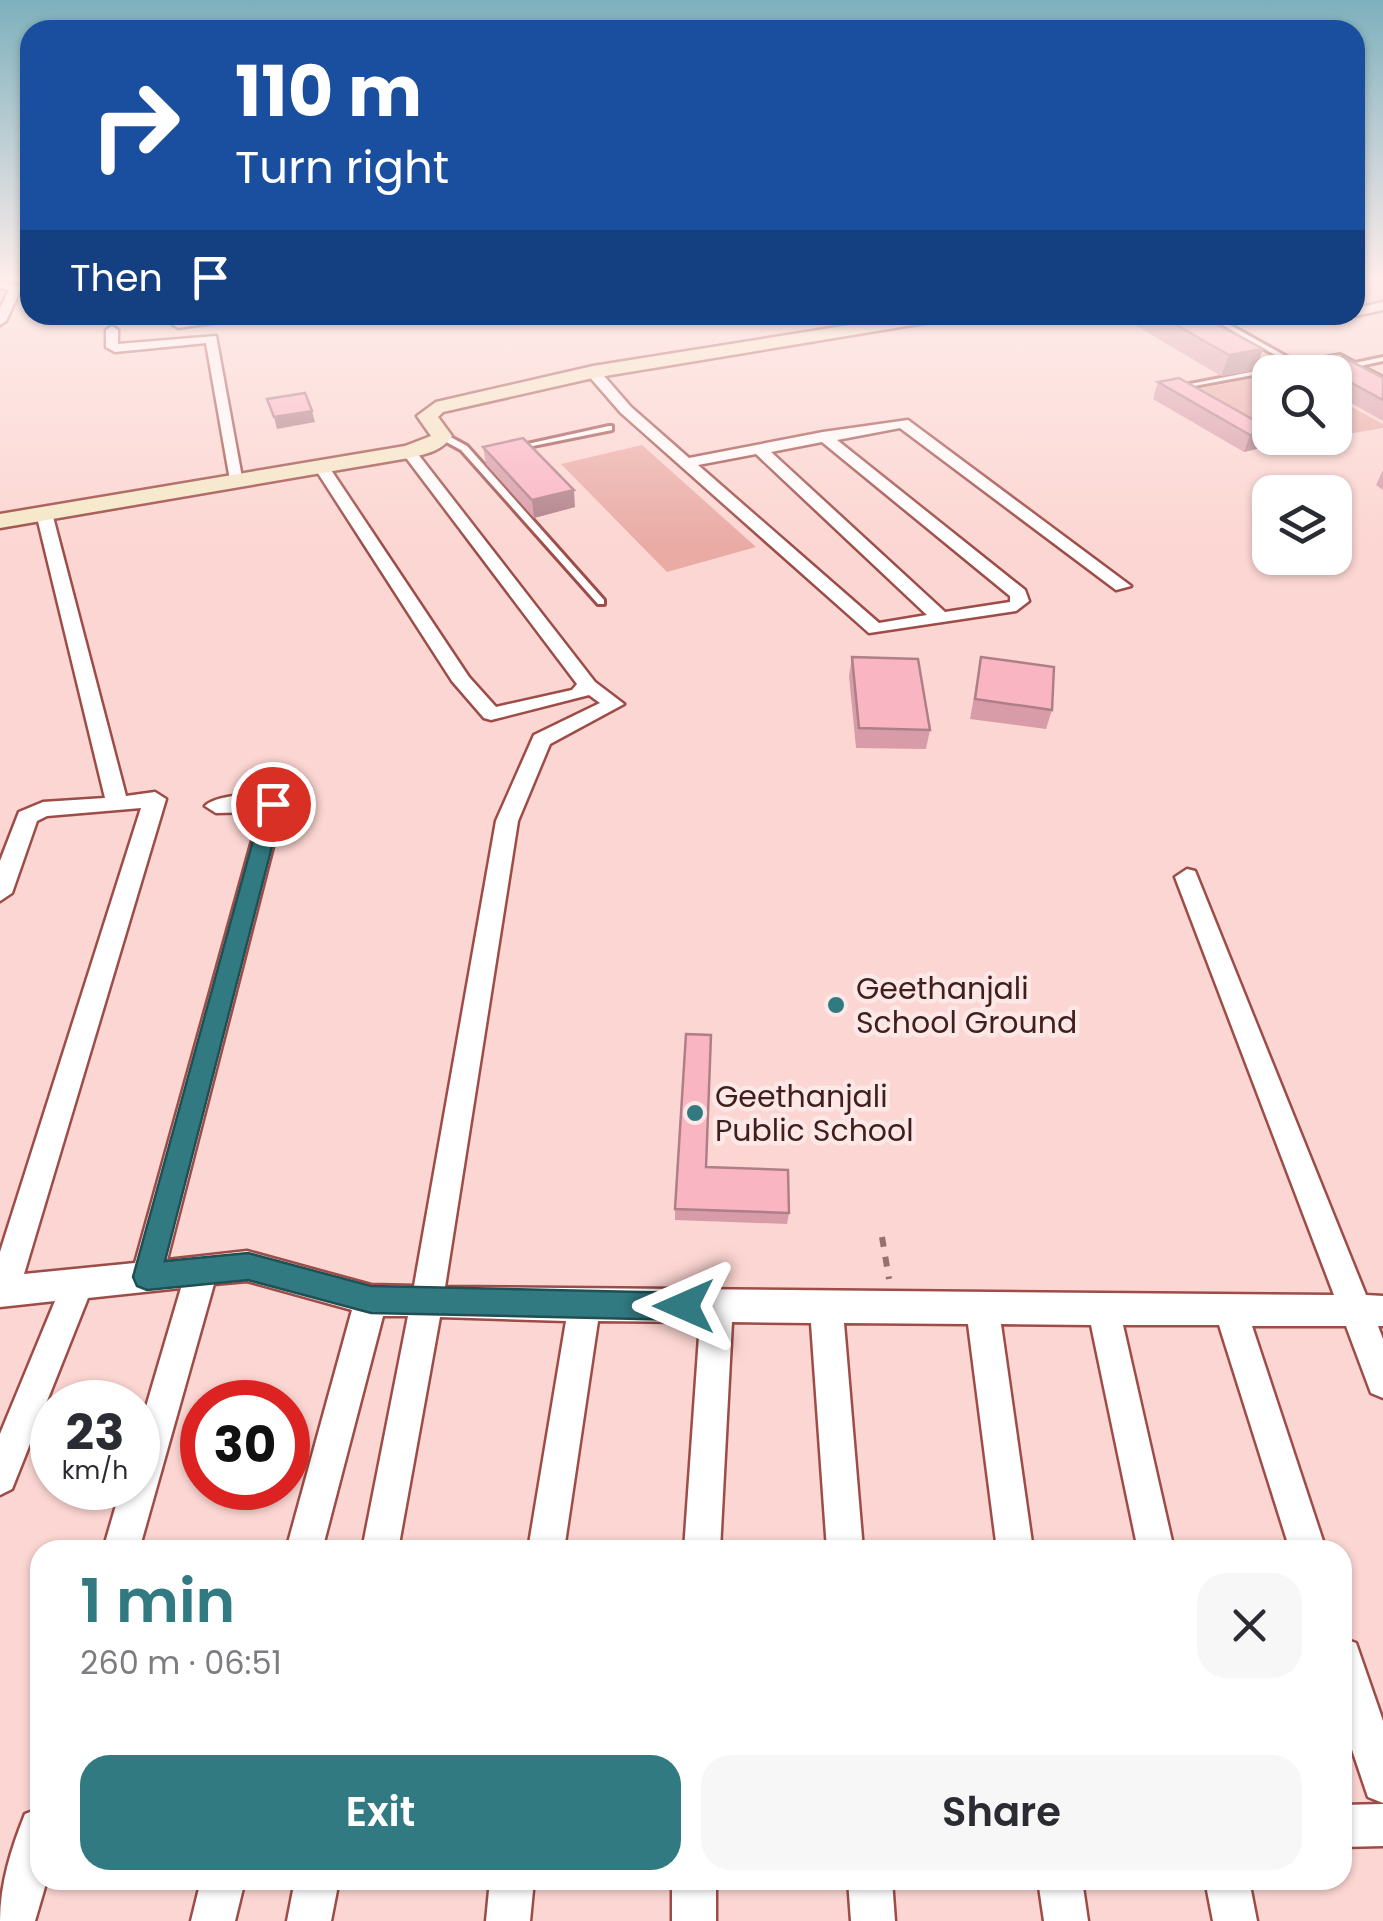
<!DOCTYPE html>
<html lang="en">
<head>
<meta charset="utf-8">
<style>
  :root { --surface:#fff; --page:#f7f7f7; --text:#2b2b33; --muted:#7c7c81; --accent:#327a82 }
  body { margin:0; font-family:Poppins,sans-serif; background:var(--page); color:var(--text); height:100vh; display:flex; flex-direction:column; font-size:38px; white-space:nowrap }
  * { box-sizing:border-box; margin:0 }
  p { font-size:32px; color:var(--muted) }
  .icon { flex:none; width:55px; height:55px; fill:none; stroke:currentColor; stroke-width:2; stroke-linecap:round; stroke-linejoin:round }
  .map { position:relative; flex:1; overflow:hidden }
  .sheet { position:absolute; left:30px; top:1540px; width:1322px; height:350px; display:flex; flex-direction:column; background:var(--surface); border-radius:30px; box-shadow:0 2px 8px #0004 }
  .sheet>* { flex:none }
  .hud { position:absolute; left:20px; top:20px; width:1345px; height:305px; border-radius:30px; box-shadow:0 2px 8px #0004; background:#1a4fa0; color:#fff; overflow:hidden }
  .tools { position:absolute; left:1252px; top:355px; display:grid; gap:20px }
  .tools a { display:grid; place-items:center; width:100px; height:100px; border-radius:20px; background:var(--surface); box-shadow:0 2px 8px #0004; font-size:50px }
  .speed { position:absolute; left:30px; top:1380px; display:flex; gap:20px; font-size:50px; font-weight:700; text-align:center }
  .speed>* { display:grid; place-content:center; width:130px; height:130px; border-radius:50%; background:var(--surface); box-shadow:0 2px 8px #0004; line-height:1 }
  .speed small { font-size:25px; font-weight:400 }
  .speed .limit { border:15px solid #d22; background:#fff; color:#111 }
  .pin { position:absolute; display:grid; place-items:center; width:85px; height:85px; color:#fff; margin:-42px; border:5px solid #fff; border-radius:50%; box-shadow:0 2px 10px #0007 }
  .me { position:absolute; width:110px; margin:-55px; rotate:270deg; stroke-linejoin:round; filter:drop-shadow(0 0 8px #0008) }
  .turn { display:flex; align-items:center; gap:35px; height:210px; padding:0 50px; font-size:45px }
  .turn .icon { width:130px; height:130px; stroke-width:2.5 }
  .turn b { display:block; font-size:70px; line-height:85px }
  .then { display:flex; align-items:center; height:95px; padding:0 50px; background:#0003; gap:20px; font-size:38px }
  .round { display:grid; place-items:center; flex:none; width:105px; height:105px; border-radius:30px; background:var(--page) }
  .summary { display:flex; align-items:center; justify-content:space-between; height:170px; padding:0 50px }
  h1 { font-size:60px; font-weight:600; line-height:75px; color:var(--accent) }
  .primary-button { display:flex; gap:20px; margin-top:auto; padding:20px 50px }
  .primary-button a { flex:1; height:115px; border-radius:30px; background:var(--accent); color:#fff; font-size:40px; font-weight:600; line-height:115px; text-align:center }
  .primary-button a+a { background:var(--page); color:var(--text) }
  .map>svg:first-child { display:block }
  .green { fill:#eaaba5 }
  .lines { fill:none; stroke-linecap:round; stroke-linejoin:round }
  .lane-casing { stroke:#9d4c47; stroke-width:6 }
  .street-casing { stroke:#9d4c47; stroke-width:5 }
  .secondary-casing { stroke:#9d4c47; stroke-width:5 }
  .path { stroke:#96726f; stroke-width:6; stroke-dasharray:10 10; stroke-linecap:butt }
  .lane { fill:#fff; fill-rule:evenodd }
  .street { fill:#fff; fill-rule:evenodd }
  .secondary { fill:#f5e8c7; fill-rule:evenodd }
  .wall { fill:#d79ca8 }
  .shaded-wall { fill:#af7f88 }
  .building { fill:#fab5c3; stroke:#af7f88; stroke-width:2.5 }
  .route { fill:#327a82; stroke:#204f54; stroke-width:2.5 }
  .poi-dot { fill:#327a82; stroke:#fce8e6; stroke-width:4 }
  .labels { text-anchor:middle; dominant-baseline:central; stroke-width:9; stroke-linejoin:round; paint-order:stroke }
  .poi-label { font-size:30px; fill:#401e1b; stroke:#fce8e6; text-anchor:start }
</style>
</head>
<body>
<div class="map">
<svg width="1383" height="1921" viewBox="0 0 1383 1921">
  <rect width="100%" height="100%" fill="#fcd6d2"/>
  <path class="green" d="M1270,375V438H1328L1273,447L1177,393Z
    M1335,398L1383,424V428L1335,436Z
    M642,445L756,547L667,572L561,464Z"/>
  <g class="lines">
    <defs>
      <path id="lane" d="M1205,315H1212L1298,363L1340,355L1355,363L1383,357V361L1360,366L1383,378V383L1339,359L1178,389L1177,388L1180,386L1291,364Z
        M609,426H612V430L513,450L509,448Z
        M439,434H445L467,446L604,600V604H598L461,450L439,438Z"/>
      <path id="street" d="M0,282L22,287L6,321L0,325V308L9,290L0,288Z
        M1383,302V310L1355,316L1353,315L1355,308Z
        M227,315H267L178,328L172,324Z
        M112,326L118,330V344L216,336L243,483L230,480L206,343L115,352L106,347V330Z
        M588,369H598L631,407L689,458L823,432L908,420L1131,586L1116,590L900,428L837,440L1025,590L1029,601L1016,611L869,633L621,413L588,375ZM822,442L1010,596V602L945,612L771,452ZM756,454L927,615L879,623L698,465Z
        M404,449H414L595,682L624,704L550,744L518,821L445,1287L1334,1295L1175,877L1187,869L1195,871L1366,1295L1383,1296V1326H1378L1383,1339V1398L1371,1393L1346,1326H1252L1326,1550H1290L1219,1325H1123L1174,1550H1138L1091,1325L1001,1324L1033,1550H997L968,1324L844,1323L863,1550H827L811,1323L732,1322L720,1550H684L700,1322L598,1321L564,1550H528L566,1321L440,1317L398,1550H362L408,1316H383L322,1550H286L352,1310L247,1281L214,1284L139,1550H103L121,1488H138V1434L181,1288L88,1298L12,1489L0,1495V1434L55,1301L0,1307V1252L141,808L47,816L37,821L12,893L0,901V861L19,812L43,802L105,798L36,513L44,508L52,513L126,796L155,792L166,799L24,1274L135,1263L260,812L216,813L205,806C217,793 272,791 284,804L167,1260L247,1251L371,1285L414,1286L496,821L534,735L600,703L589,695L491,720L484,718L452,681L314,467L317,464H327L469,677L496,707L572,690L577,684L404,455Z
        M1342,1638L1356,1643L1383,1721V1803L1368,1797L1342,1720Z
        M1383,1804V1846L1342,1847V1805Z
        M40,1808V1880H47L35,1921H0C0,1884 11,1849 25,1814Z
        M201,1880H245L235,1921H191Z
        M295,1880H339L331,1921H287Z
        M490,1880H534L530,1921H486Z
        M672,1880H716V1921H672Z
        M848,1880H892L895,1921H851Z
        M1038,1880H1082L1088,1921H1044Z
        M1205,1880H1249L1257,1921H1213Z"/>
      <path id="secondary" d="M912,315H951L943,320L593,378L443,412L438,417L452,436C442,451 426,454 409,458L0,528V514L405,446L431,436L417,416L436,402L593,366Z"/>
    </defs>
    <use href="#lane" class="lane-casing"/>
    <use href="#street" class="street-casing"/>
    <use href="#secondary" class="secondary-casing"/>
    <path class="path" d="M882,1237L889,1279"/>
    <use href="#lane" class="lane"/>
    <use href="#street" class="street"/>
    <use href="#secondary" class="secondary"/>
  </g>
  <path class="wall" d="M1118,315H1199L1256,370L1221,376Z
    M1312,362L1383,378V421L1335,394V372H1308Z
    M1158,382L1270,429L1265,447L1244,452L1153,399Z
    M483,447L575,507L534,518L486,464Z
    M1383,470V490L1376,485Z
    M852,657L930,730L926,749L856,748L849,676Z
    M981,657L1052,710L1046,729L970,719Z
    M706,1167L789,1213L787,1224L675,1220V1209Z"/>
  <path class="shaded-wall" d="M1263,349L1256,370L1221,376L1229,355Z
    M312,411L315,422L277,429L274,417Z
    M1270,430L1265,447L1244,452L1250,435Z
    M574,490L575,507L534,518L532,500Z"/>
  <path class="building" d="M1159,315H1199L1263,349L1229,355Z
    M1343,357L1383,378V400L1335,374V372L1312,362Z
    M1179,378L1270,429V430L1250,435L1158,382Z
    M305,393L312,411L274,417L267,399Z
    M523,438L574,490L532,500L483,447Z
    M852,657L918,659L930,730L859,728Z
    M981,657L1054,667L1052,710L975,699Z
    M686,1034L711,1035L706,1167L788,1170L789,1213L675,1209Z"/>
  <linearGradient id="sky" x2="0" y2="1"><stop stop-color="#7db0bd"/><stop offset="0.51" stop-color="#feedeb"/><stop offset="1" stop-color="#feedeb" stop-opacity="0"/></linearGradient>
  <rect width="1383" height="546" fill="url(#sky)"/>
  <path class="route" d="M273,797L283,804L165,1261L248,1253L371,1286L684,1293L694,1297L698,1306L694,1316L684,1320L371,1313L248,1280L147,1290L137,1286L133,1277L263,804Z"/>
  <g class="poi-dot">
    <circle cx="836" cy="1005" r="10"/>
    <circle cx="695" cy="1113" r="10"/>
  </g>
  <g class="labels">
    <g class="poi-label">
      <text x="856" y="988">Geethanjali<tspan x="856" dy="34">School Ground</tspan></text>
      <text x="715" y="1096">Geethanjali<tspan x="715" dy="34">Public School</tspan></text>
    </g>
  </g>
</svg>
<div class="tools">
<a><svg class="icon" aria-label="search" viewBox="0 0 24 24"><circle cx="10" cy="10" r="6"/><path d="M15 15l6 6"/></svg></a>
<a><svg class="icon" aria-label="layers" viewBox="0 0 24 24"><path d="M12 4l9 5-9 5-9-5zM3 14l9 5 9-5"/></svg></a>
</div>
<div class="speed"><div>23<small>km/h</small></div><div class="limit">30</div></div>
<div class="pin" style="left:273px;top:804px;background:#d93025"><svg class="icon" aria-label="arrive" viewBox="0 0 24 24"><path d="M6 21V4h12l-3 4 3 4H6"/></svg></div>
<svg class="me" style="left:684px;top:1306px" viewBox="-20 -20 40 40"><path d="M0-17L14 15 0 8-14 15z" fill="#327a82" stroke="#fff" stroke-width="4"/></svg>
<div class="hud">
<div class="turn"><svg class="icon" aria-label="right" viewBox="0 0 24 24"><path d="M7 20v-9h11M14 6l5 5-5 5"/></svg><div><b>110 m</b>Turn right</div></div>
<div class="then">Then<svg class="icon" aria-label="arrive" viewBox="0 0 24 24"><path d="M6 21V4h12l-3 4 3 4H6"/></svg></div>
</div>
<section class="sheet">
<div class="summary"><div><h1>1 min</h1><p>260 m · 06:51</p></div><a class="round"><svg class="icon" aria-label="close" viewBox="0 0 24 24"><path d="M6 6l12 12M18 6L6 18"/></svg></a></div>
<div class="primary-button"><a>Exit</a><a>Share</a></div>
</section>
</div>
</body>
</html>
